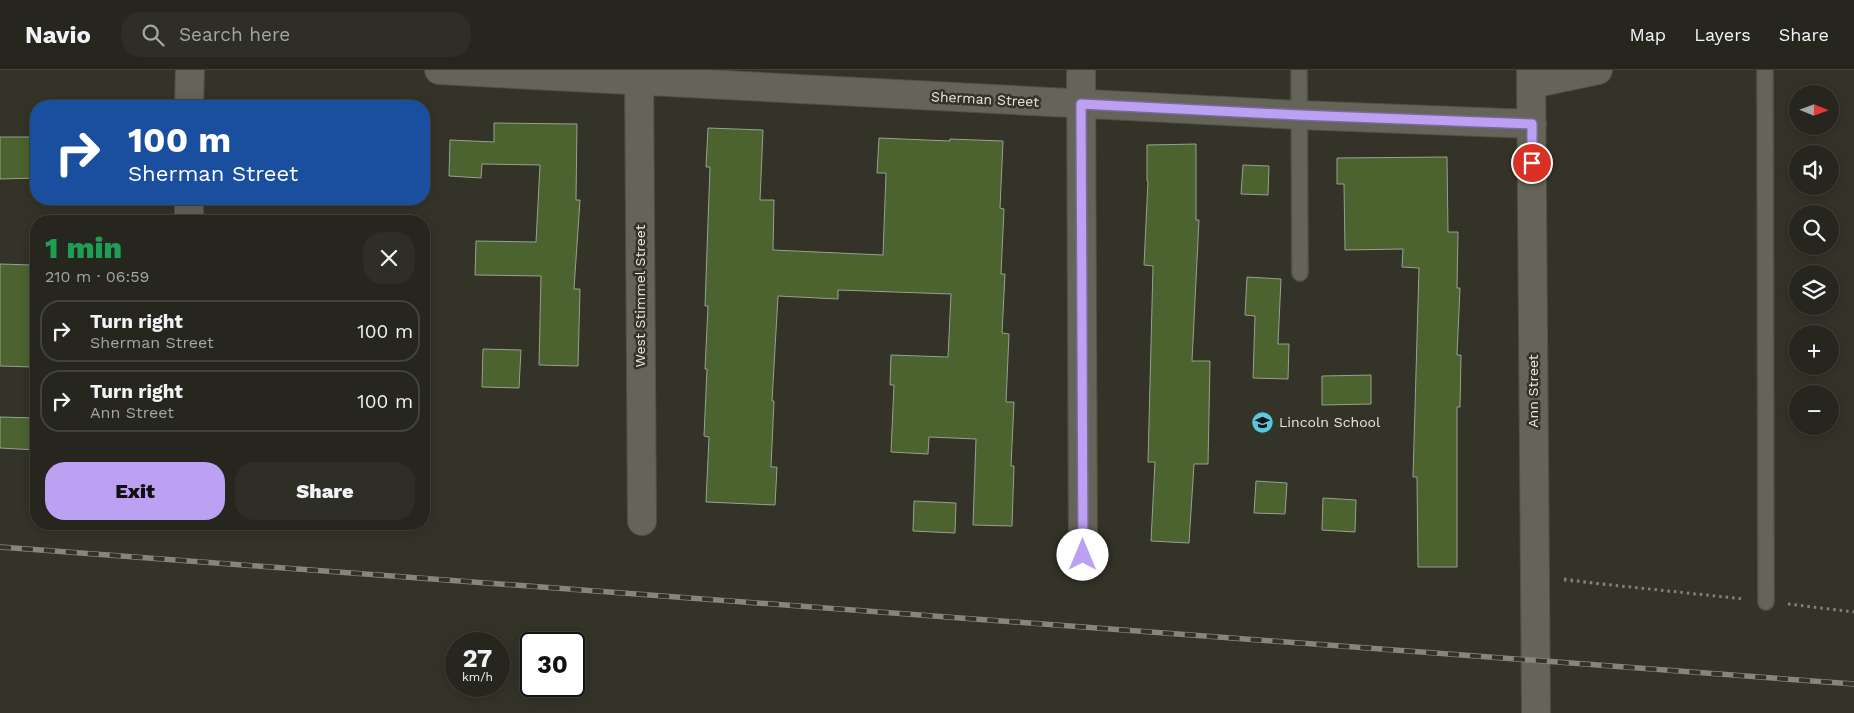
<!DOCTYPE html>
<html lang="en">
<head>
<meta charset="utf-8">
<style>
  :root { --surface:#26261e; --page:#2e2e27; --text:#f1f3f6; --muted:#a4a5a4; --line:#42433c; --accent:#bca0f2 }
  body { margin:0; font-family:"Work Sans",sans-serif; background:var(--page); color:var(--text); height:100vh; display:flex; flex-direction:column; font-size:19px; white-space:nowrap }
  * { box-sizing:border-box; margin:0 }
  p { font-size:16px; color:var(--muted) }
  .icon { flex:none; width:28px; height:28px; fill:none; stroke:currentColor; stroke-width:2; stroke-linecap:round; stroke-linejoin:round }
  .map { position:relative; flex:1; overflow:hidden }
  .drawer { position:absolute; left:30px; top:145px; width:400px; height:315px; display:flex; flex-direction:column; background:var(--surface); border-radius:20px; box-shadow:0 2px 12px #0003,0 0 0 1px var(--line) }
  .drawer>* { flex:none }
  .hud { position:absolute; left:30px; top:30px; width:400px; height:105px; border-radius:20px; box-shadow:0 2px 12px #0003,0 0 0 1px var(--line); background:#1a4fa0; color:#fff; overflow:hidden }
  .needle { width:32px; rotate:91deg }
  .fabs { position:absolute; left:1789px; top:15px; display:grid; gap:10px }
  .fabs a { display:grid; place-items:center; width:50px; height:50px; border-radius:50%; background:var(--surface); box-shadow:0 2px 12px #0003,0 0 0 1px var(--line); font-size:25px }
  .speed { position:absolute; left:445px; top:562px; display:flex; gap:10px; font-size:25px; font-weight:700; text-align:center }
  .speed>* { display:grid; place-content:center; width:65px; height:65px; border-radius:50%; background:var(--surface); box-shadow:0 2px 12px #0003,0 0 0 1px var(--line); line-height:1 }
  .speed small { font-size:12px; font-weight:400 }
  .speed .limit { border:2px solid #111; border-radius:8px; background:#fff; color:#111 }
  .pin { position:absolute; display:grid; place-items:center; width:42px; height:42px; color:#fff; margin:-21px; border:2px solid #fff; border-radius:50%; box-shadow:0 1px 5px #0007 }
  .me { position:absolute; width:55px; margin:-28px; rotate:0deg; stroke-linejoin:round; filter:drop-shadow(0 0 4px #0008) }
  .turn { display:flex; align-items:center; gap:18px; height:105px; padding:0 15px; font-size:22px }
  .turn .icon { width:65px; height:65px; stroke-width:2.5 }
  .turn b { display:block; font-size:35px; line-height:42px }
  .round { display:grid; place-items:center; flex:none; width:52px; height:52px; border-radius:20px; background:var(--page) }
  .headline { display:flex; align-items:center; justify-content:space-between; height:85px; padding:0 15px }
  h1 { font-size:30px; font-weight:800; line-height:38px; color:#1e9e55 }
  .cta { display:flex; gap:10px; margin-top:auto; padding:10px 15px }
  .cta a { flex:1; height:58px; border-radius:20px; background:var(--accent); color:#111; font-size:20px; font-weight:800; line-height:58px; text-align:center }
  .cta a+a { background:var(--page); color:var(--text) }
  ul { padding:0; list-style:none }
  li { display:flex; align-items:center; gap:15px; height:62px; margin:0 10px 8px; padding:0 5px; border:2px solid var(--line); border-radius:20px }
  li div { flex:1 }
  li b { display:block; font-size:19px }
  li em { font-style:normal }
  header { display:flex; align-items:center; gap:30px; box-sizing:border-box; height:70px; padding:0 25px; background:var(--surface); border-bottom:1px solid var(--line) }
  header strong { font-size:24px }
  nav { display:flex; gap:28px; margin-inline-start:auto; font-size:18px }
  .search { width:350px; height:45px; background:var(--page); display:flex; align-items:center; gap:12px; box-sizing:border-box; padding:0 18px; border-radius:20px; color:var(--muted); font-size:19px }
  .map>svg:first-child { display:block }
  .building { fill:#4c632f; stroke:#99a093 }
  .lines { fill:none; stroke-linecap:round; stroke-linejoin:round }
  .lane-casing { stroke:#505046; stroke-width:18 }
  .street-casing { stroke:#505046; stroke-width:30 }
  .path { stroke:#828278; stroke-width:3; stroke-dasharray:2.5 4; stroke-linecap:butt }
  .lane { stroke:#646458; stroke-width:15 }
  .street { stroke:#646458; stroke-width:28 }
  .rail-casing { stroke:#86867d; stroke-width:5.5 }
  .rail { stroke:#333328; stroke-width:4; stroke-dasharray:11; stroke-linecap:butt }
  .route-casing { stroke:#7a689d; stroke-width:12 }
  .route { stroke:#bca0f2; stroke-width:9 }
  .labels { text-anchor:middle; dominant-baseline:central; stroke-width:5; stroke-linejoin:round; paint-order:stroke }
  .street-label { font-size:14px; fill:#e8e8e1; stroke:#333328 }
  .poi-label { font-size:14px; fill:#e8e8e1; stroke:#333328; text-anchor:start }
</style>
</head>
<body>
<header>
<strong>Navio</strong>
<div class="search"><svg class="icon" aria-label="search" viewBox="0 0 24 24"><circle cx="10" cy="10" r="6"/><path d="M15 15l6 6"/></svg>Search here</div>
<nav><a>Map</a><a>Layers</a><a>Share</a></nav>
</header>
<div class="map">
<svg width="1854" height="643" viewBox="0 0 1854 643">
  <rect width="100%" height="100%" fill="#333328"/>
  <path class="building" d="M494,53L577,54L576,130H580L574,219H580L578,296L539,295L541,206L475,205L476,171L536,172L540,95L482,94L481,108L449,106L450,70L494,72Z
    M708,58L763,60L760,130H774L773,180L883,185L886,103H877L879,68L950,71V69L1003,71L1000,138L1004,139L1001,204H1005L1002,263L1009,264L1006,332H1014L1011,396H1014L1012,456L973,455L976,369L929,367L928,384L891,382L894,315H890L891,285L948,287L951,224L838,220V229L778,226L772,331H774L771,397H777L775,435L706,432L709,367L704,366L707,299H705L708,236H705L710,97H706Z
    M0,67H36V108L0,109Z
    M1196,74V150H1199L1192,291H1210L1208,394H1194L1189,473L1151,471L1155,392H1148L1153,196L1144,195L1148,111H1147V75Z
    M1447,87L1448,162H1458L1457,218H1460L1457,285H1461L1460,337H1457V497H1418L1417,407H1413L1419,198L1402,197L1403,179L1345,180L1344,114H1337V88Z
    M1243,95L1269,96L1268,125L1241,124Z
    M0,194L31,195V210H36L33,297L0,296Z
    M1247,207L1281,209L1278,274H1289L1288,309L1253,308L1255,246L1245,245Z
    M483,279L521,280L519,318L482,317Z
    M1371,305V334L1322,335V306Z
    M0,347L36,348V380L0,378Z
    M1256,411L1287,413L1285,444L1254,443Z
    M1323,428L1356,430L1355,462L1322,460Z
    M914,431L956,433L955,463L913,461Z"/>
  <g class="lines">
    <defs>
      <path id="lane" d="M1299,0L1300,203
        M1765,0L1766,532"/>
      <path id="street" d="M439,0L1299,45L1532,54
        M639,0L642,451
        M1081,0L1083,485
        M1531,0L1536,643
        M1531,14L1598,0
        M189,36L190,0
        M189,151V129"/>
    </defs>
    <use href="#lane" class="lane-casing"/>
    <use href="#street" class="street-casing"/>
    <path class="path" d="M1564,509L1608,515
      M1564,510L1744,529
      M1788,534L1854,542"/>
    <use href="#lane" class="lane"/>
    <use href="#street" class="street"/>
    <defs>
      <path id="rail" d="M0,477L1854,614"/>
    </defs>
    <use href="#rail" class="rail-casing"/>
    <use href="#rail" class="rail"/>
  </g>
  <g class="lines">
    <defs>
      <path id="route" d="M1083,485L1081,34L1299,45L1532,54V93"/>
    </defs>
    <use href="#route" class="route-casing"/>
    <use href="#route" class="route"/>
  </g>
  <defs>
    <symbol id="school-disc" viewBox="-11 -11 22 22"><circle r="9.5" fill="#55cade" stroke="#333328"/><path d="M0-5L7-2L0 1L-7-2ZM-4 1L0 2.5L4 1V4Q0 6-4 4Z" fill="#111"/></symbol>
  </defs>
  <g fill-rule="evenodd">
    <use href="#school-disc" x="1250" y="340" width="25" height="25"/>
  </g>
  <g class="labels">
    <g class="street-label">
      <text transform="translate(985 29) rotate(3)">Sherman Street</text>
      <text transform="translate(640 226) rotate(-90)">West Stimmel Street</text>
      <text transform="translate(1533 321) rotate(-90)">Ann Street</text>
    </g>
    <g class="poi-label">
      <text x="1279" y="352">Lincoln School</text>
    </g>
  </g>
</svg>
<div class="fabs">
<a><svg class="needle" viewBox="-14 -14 28 28"><path d="M0-13l5 13h-10z" fill="#e53935"/><path d="M0 13l5-13h-10z" fill="#a4a5a4"/></svg></a>
<a><svg class="icon" aria-label="sound" viewBox="0 0 24 24"><path d="M4 9h4l5-4v14l-5-4H4zM17 9q2 3 0 6"/></svg></a>
<a><svg class="icon" aria-label="search" viewBox="0 0 24 24"><circle cx="10" cy="10" r="6"/><path d="M15 15l6 6"/></svg></a>
<a><svg class="icon" aria-label="layers" viewBox="0 0 24 24"><path d="M12 4l9 5-9 5-9-5zM3 14l9 5 9-5"/></svg></a>
<a>+</a>
<a>−</a>
</div>
<div class="speed"><div>27<small>km/h</small></div><div class="limit">30</div></div>
<div class="pin" style="left:1532px;top:93px;background:#d93025"><svg class="icon" aria-label="arrive" viewBox="0 0 24 24"><path d="M6 21V4h12l-3 4 3 4H6"/></svg></div>
<svg class="me" style="left:1083px;top:485px" viewBox="-20 -20 40 40"><circle r="19" fill="#fff"/><path d="M0-13L10 11 0 6-10 11z" fill="#bca0f2"/></svg>
<div class="hud">
<div class="turn"><svg class="icon" aria-label="right" viewBox="0 0 24 24"><path d="M7 20v-9h11M14 6l5 5-5 5"/></svg><div><b>100 m</b>Sherman Street</div></div>
</div>
<section class="drawer">
<div class="headline"><div><h1>1 min</h1><p>210 m · 06:59</p></div><a class="round"><svg class="icon" aria-label="close" viewBox="0 0 24 24"><path d="M6 6l12 12M18 6L6 18"/></svg></a></div>
<ul>
<li><svg class="icon" aria-label="right" viewBox="0 0 24 24"><path d="M7 20v-9h11M14 6l5 5-5 5"/></svg><div><b>Turn right</b><p>Sherman Street</p></div><em>100 m</em></li>
<li><svg class="icon" aria-label="right" viewBox="0 0 24 24"><path d="M7 20v-9h11M14 6l5 5-5 5"/></svg><div><b>Turn right</b><p>Ann Street</p></div><em>100 m</em></li>
</ul>
<div class="cta"><a>Exit</a><a>Share</a></div>
</section>
</div>
</body>
</html>
